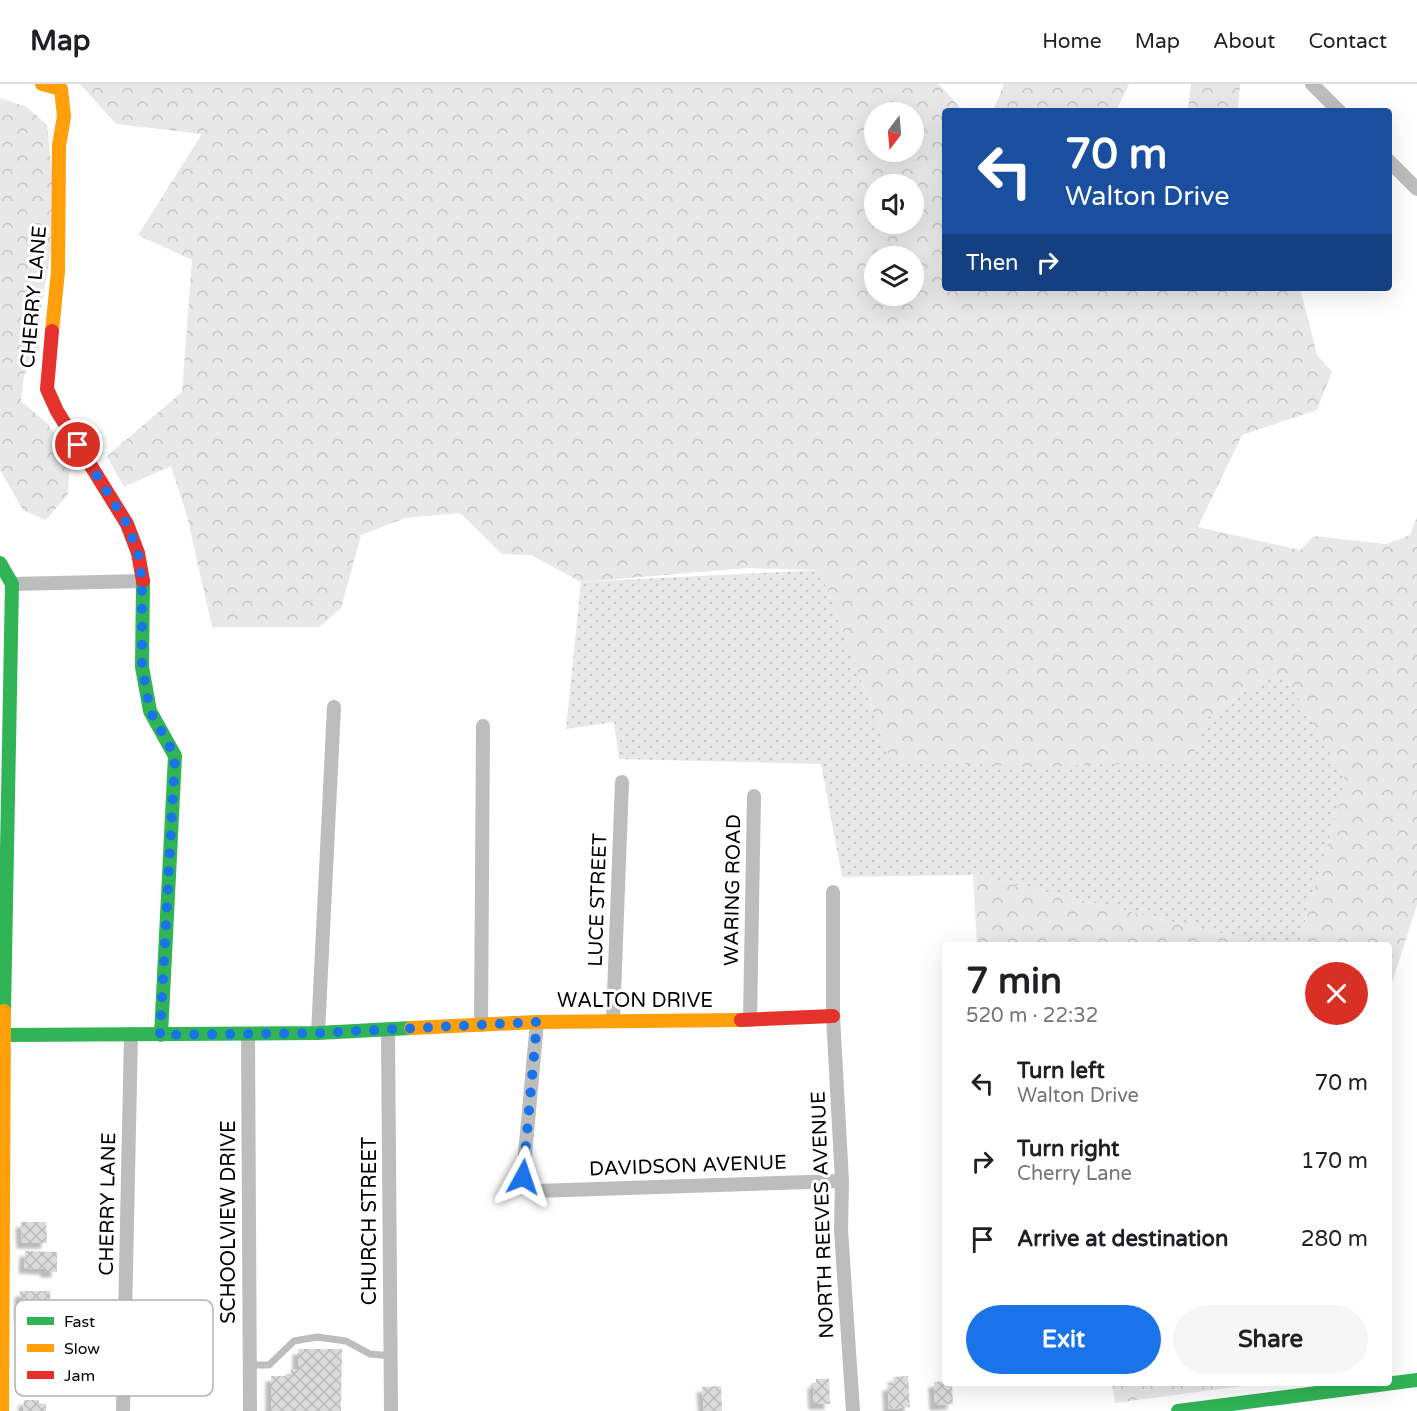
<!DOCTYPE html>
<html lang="en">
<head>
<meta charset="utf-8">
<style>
  :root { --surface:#fff; --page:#f6f6f6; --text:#202124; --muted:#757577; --line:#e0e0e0; --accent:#1a73e8 }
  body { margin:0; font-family:"Varela Round",sans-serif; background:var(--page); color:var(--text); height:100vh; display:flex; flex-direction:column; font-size:22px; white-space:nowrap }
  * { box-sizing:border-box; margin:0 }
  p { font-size:20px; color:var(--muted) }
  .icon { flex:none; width:33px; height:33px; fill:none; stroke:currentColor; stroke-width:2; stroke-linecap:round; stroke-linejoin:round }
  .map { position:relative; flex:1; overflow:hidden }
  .sheet { position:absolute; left:942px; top:858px; width:450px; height:444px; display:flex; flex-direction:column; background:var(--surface); border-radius:6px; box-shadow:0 6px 24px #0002 }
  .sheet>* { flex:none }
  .banner { position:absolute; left:942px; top:24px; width:450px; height:183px; border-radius:6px; box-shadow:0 6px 24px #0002; background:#1a4fa0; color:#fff; overflow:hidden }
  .needle { width:39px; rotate:196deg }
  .controls { position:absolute; left:864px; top:18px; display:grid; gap:12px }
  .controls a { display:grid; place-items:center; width:60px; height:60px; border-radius:50%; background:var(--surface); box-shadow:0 6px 24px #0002; font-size:30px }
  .pin { position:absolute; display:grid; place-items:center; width:51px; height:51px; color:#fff; margin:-26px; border:3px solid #fff; border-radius:50%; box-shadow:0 2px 6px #0007 }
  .me { position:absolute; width:66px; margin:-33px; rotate:5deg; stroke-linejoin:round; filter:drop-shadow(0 0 4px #0008) }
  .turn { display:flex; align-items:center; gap:21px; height:126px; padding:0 24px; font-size:27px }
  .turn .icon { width:78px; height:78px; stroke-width:2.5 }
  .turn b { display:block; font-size:42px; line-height:51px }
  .then { display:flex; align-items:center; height:57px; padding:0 24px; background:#0003; gap:12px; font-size:22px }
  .round { display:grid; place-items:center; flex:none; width:63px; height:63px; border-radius:32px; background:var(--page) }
  .headline { display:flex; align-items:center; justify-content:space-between; height:102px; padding:0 24px }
  h1 { font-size:36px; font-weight:700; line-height:45px }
  .action { display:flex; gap:12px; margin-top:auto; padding:12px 24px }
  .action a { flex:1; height:69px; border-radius:36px; background:var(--accent); color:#fff; font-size:24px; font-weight:700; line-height:69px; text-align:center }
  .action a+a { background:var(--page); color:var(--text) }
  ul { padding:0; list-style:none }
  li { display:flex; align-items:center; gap:18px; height:78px; padding:0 24px }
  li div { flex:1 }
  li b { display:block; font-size:22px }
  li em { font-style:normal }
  header { display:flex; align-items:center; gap:36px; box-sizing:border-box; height:84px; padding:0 30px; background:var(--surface); border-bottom:2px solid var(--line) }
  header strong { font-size:28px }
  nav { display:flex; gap:33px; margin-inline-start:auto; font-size:21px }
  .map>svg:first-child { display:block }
  .grass { fill:url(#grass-dots) }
  .forest { fill:url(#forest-crowns); fill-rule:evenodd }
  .building { fill:url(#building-cross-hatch); filter:url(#shadow) }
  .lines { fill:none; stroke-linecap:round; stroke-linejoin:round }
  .lane { stroke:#bdbdbd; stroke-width:7 }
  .street { stroke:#bdbdbd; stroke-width:14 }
  .fast { stroke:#30b455; stroke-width:14 }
  .slow { stroke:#ff9f0a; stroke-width:14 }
  .jam { stroke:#e5322d; stroke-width:14 }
  .route { stroke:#1a73e8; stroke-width:10; stroke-dasharray:0 18 }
  .labels { text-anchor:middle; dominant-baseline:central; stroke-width:6; stroke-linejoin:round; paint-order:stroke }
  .street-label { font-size:20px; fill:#000; stroke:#fff }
  .key { fill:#fff; stroke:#b2b2b2; stroke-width:1.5 }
  .key-label { font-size:16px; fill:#000 }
</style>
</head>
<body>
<header>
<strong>Map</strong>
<nav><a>Home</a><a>Map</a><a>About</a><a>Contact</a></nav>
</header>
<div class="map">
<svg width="1417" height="1327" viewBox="0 0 1417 1327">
  <defs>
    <pattern id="grass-dots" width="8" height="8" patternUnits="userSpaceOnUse" patternTransform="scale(1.5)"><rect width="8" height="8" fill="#e8e8e8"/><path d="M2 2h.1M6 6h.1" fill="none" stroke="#c5c5c5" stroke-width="1.8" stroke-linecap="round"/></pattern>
    <pattern id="forest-crowns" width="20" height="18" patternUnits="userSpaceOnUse" patternTransform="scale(1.5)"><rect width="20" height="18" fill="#e8e8e8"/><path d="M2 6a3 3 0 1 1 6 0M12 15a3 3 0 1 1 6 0" fill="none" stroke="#c5c5c5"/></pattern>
    <pattern id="building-cross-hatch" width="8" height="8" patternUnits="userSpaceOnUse" patternTransform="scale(1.5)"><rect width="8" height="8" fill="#dbdbdb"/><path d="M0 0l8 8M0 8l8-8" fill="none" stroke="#bababa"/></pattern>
    <filter id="shadow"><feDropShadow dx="-5.5" dy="5.5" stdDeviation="1.5" flood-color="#0004"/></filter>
  </defs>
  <rect width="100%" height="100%" fill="#fff"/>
  <path class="grass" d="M820,486L891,676L1207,634L1244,607L1284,589L1346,697L1298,861H1271L973,791L842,793L821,680L619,675L614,638L566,645L581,498Z"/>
  <path class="forest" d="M80,0H939L963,27H945V204H1300L1317,271L1332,288L1317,326L1242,351L1198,443L1300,466L1314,452L1386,460L1410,451L1417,433V821L1389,908V861H1298L1346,697L1284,589L1244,607L1207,634L1191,677L1034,683L891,676L820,486L748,484L581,498L531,471L502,470L460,429L405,434L361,451L341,524L319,543H212L187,432L171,382L124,403L107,372L182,308L192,176L138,151L202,50L116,40ZM914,28V68H874V28ZM874,100H914V140H874ZM914,172V212H874V172Z
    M1004,0H1129L1116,27H993Z
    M1191,0H1240L1238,27H1188Z
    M0,14L27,23L47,41L54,109L51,167L40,230L39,268L24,291L21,317L48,340L70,374L68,410L46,436L23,426L0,386Z
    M973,791L1271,861H977Z
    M1112,1299H1264L1115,1319Z"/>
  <path class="building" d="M21,1138H46L47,1159H22Z
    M25,1167L57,1168V1188H46V1185L24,1184Z
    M20,1207H50L51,1233L20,1234Z
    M298,1265H342L341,1327H271V1292H291V1285H298Z
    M908,1292L910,1323L889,1325L888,1301H894L893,1293Z
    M816,1295H829L830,1320H814L813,1299H816Z
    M945,1297L952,1299L953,1320L935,1321L934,1298Z
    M721,1302L722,1327H704L702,1303Z
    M24,1316H39V1319L46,1320V1327H23Z"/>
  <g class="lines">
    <path class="lane" d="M249,1281H269L294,1257L317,1253L346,1257L370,1270L391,1272"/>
    <path class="street" d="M1312,0L1339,27
      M1389,77L1417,105
      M12,500L143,497
      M833,808V932L842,1097L841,1146L853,1327
      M613,936L622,698
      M750,936L754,712
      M537,938L523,1093L527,1103L536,1107L842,1097
      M481,941L483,642
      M388,946L391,1327
      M318,949L334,623
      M248,950L250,1327
      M123,1327L131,950"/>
    <path class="fast" d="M0,479L12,500L4,927
      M143,497L142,583L150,627L175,672L161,951
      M6,951L318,949L411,944
      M1178,1327L1417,1296"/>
    <path class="slow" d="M42,0L61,5L64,32L59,62L58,187L52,247
      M411,944L537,938L741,936
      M2,1327L4,927"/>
    <path class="jam" d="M52,247L47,305L57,327L127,440L138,469L143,497
      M741,936L833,932"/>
  </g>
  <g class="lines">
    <path class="route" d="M78,361L127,440L138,469L142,497V583L150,627L175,672L160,951L318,949L537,938L523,1093"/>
  </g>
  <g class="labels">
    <g class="street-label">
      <text transform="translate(34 213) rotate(-85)">CHERRY LANE</text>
      <text transform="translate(733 806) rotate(-89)">WARING ROAD</text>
      <text transform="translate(598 816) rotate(-88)">LUCE STREET</text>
      <text x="635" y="917">WALTON DRIVE</text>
      <text transform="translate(688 1082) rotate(-2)">DAVIDSON AVENUE</text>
      <text transform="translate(108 1120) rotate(-89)">CHERRY LANE</text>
      <text transform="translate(823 1131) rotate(-92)">NORTH REEVES AVENUE</text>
      <text transform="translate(370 1137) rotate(-90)">CHURCH STREET</text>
      <text transform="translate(229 1138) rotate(-90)">SCHOOLVIEW DRIVE</text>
    </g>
  </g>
  <rect x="15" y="1216" width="198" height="96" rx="9" class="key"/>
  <rect x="27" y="1233" width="27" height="8" fill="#30b455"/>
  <rect x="27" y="1260" width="27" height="8" fill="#ff9f0a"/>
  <rect x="27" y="1287" width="27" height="8" fill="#e5322d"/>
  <g class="key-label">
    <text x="64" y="1243">Fast</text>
    <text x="64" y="1270">Slow</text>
    <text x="64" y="1297">Jam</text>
  </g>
</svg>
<div class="controls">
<a><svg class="needle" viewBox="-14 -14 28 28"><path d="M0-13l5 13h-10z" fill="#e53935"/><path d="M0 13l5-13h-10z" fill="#757577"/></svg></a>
<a><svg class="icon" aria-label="sound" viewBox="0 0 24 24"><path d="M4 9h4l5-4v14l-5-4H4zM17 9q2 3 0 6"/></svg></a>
<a><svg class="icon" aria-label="layers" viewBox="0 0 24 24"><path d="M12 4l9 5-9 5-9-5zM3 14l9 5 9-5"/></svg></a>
</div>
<div class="pin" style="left:78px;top:361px;background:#d93025"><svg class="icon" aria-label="arrive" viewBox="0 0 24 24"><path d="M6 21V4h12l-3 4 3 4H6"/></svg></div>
<svg class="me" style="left:523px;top:1093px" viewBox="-20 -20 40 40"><path d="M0-17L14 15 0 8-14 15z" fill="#1a73e8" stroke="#fff" stroke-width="4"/></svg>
<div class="banner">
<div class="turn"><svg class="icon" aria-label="left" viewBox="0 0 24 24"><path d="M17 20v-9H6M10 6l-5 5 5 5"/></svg><div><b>70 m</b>Walton Drive</div></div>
<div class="then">Then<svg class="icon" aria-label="right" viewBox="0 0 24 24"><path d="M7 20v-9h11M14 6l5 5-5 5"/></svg></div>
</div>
<section class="sheet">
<div class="headline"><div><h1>7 min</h1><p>520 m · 22:32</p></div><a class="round" style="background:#d93025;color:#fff"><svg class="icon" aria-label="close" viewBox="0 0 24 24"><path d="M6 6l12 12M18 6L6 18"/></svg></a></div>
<ul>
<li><svg class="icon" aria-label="left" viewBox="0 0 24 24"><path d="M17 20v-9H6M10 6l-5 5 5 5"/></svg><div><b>Turn left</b><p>Walton Drive</p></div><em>70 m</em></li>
<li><svg class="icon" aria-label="right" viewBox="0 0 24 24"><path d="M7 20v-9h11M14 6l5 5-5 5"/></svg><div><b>Turn right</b><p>Cherry Lane</p></div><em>170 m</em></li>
<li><svg class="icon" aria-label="arrive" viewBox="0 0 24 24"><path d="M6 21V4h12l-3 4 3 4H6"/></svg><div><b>Arrive at destination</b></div><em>280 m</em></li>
</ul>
<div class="action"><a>Exit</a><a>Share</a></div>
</section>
</div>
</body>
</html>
